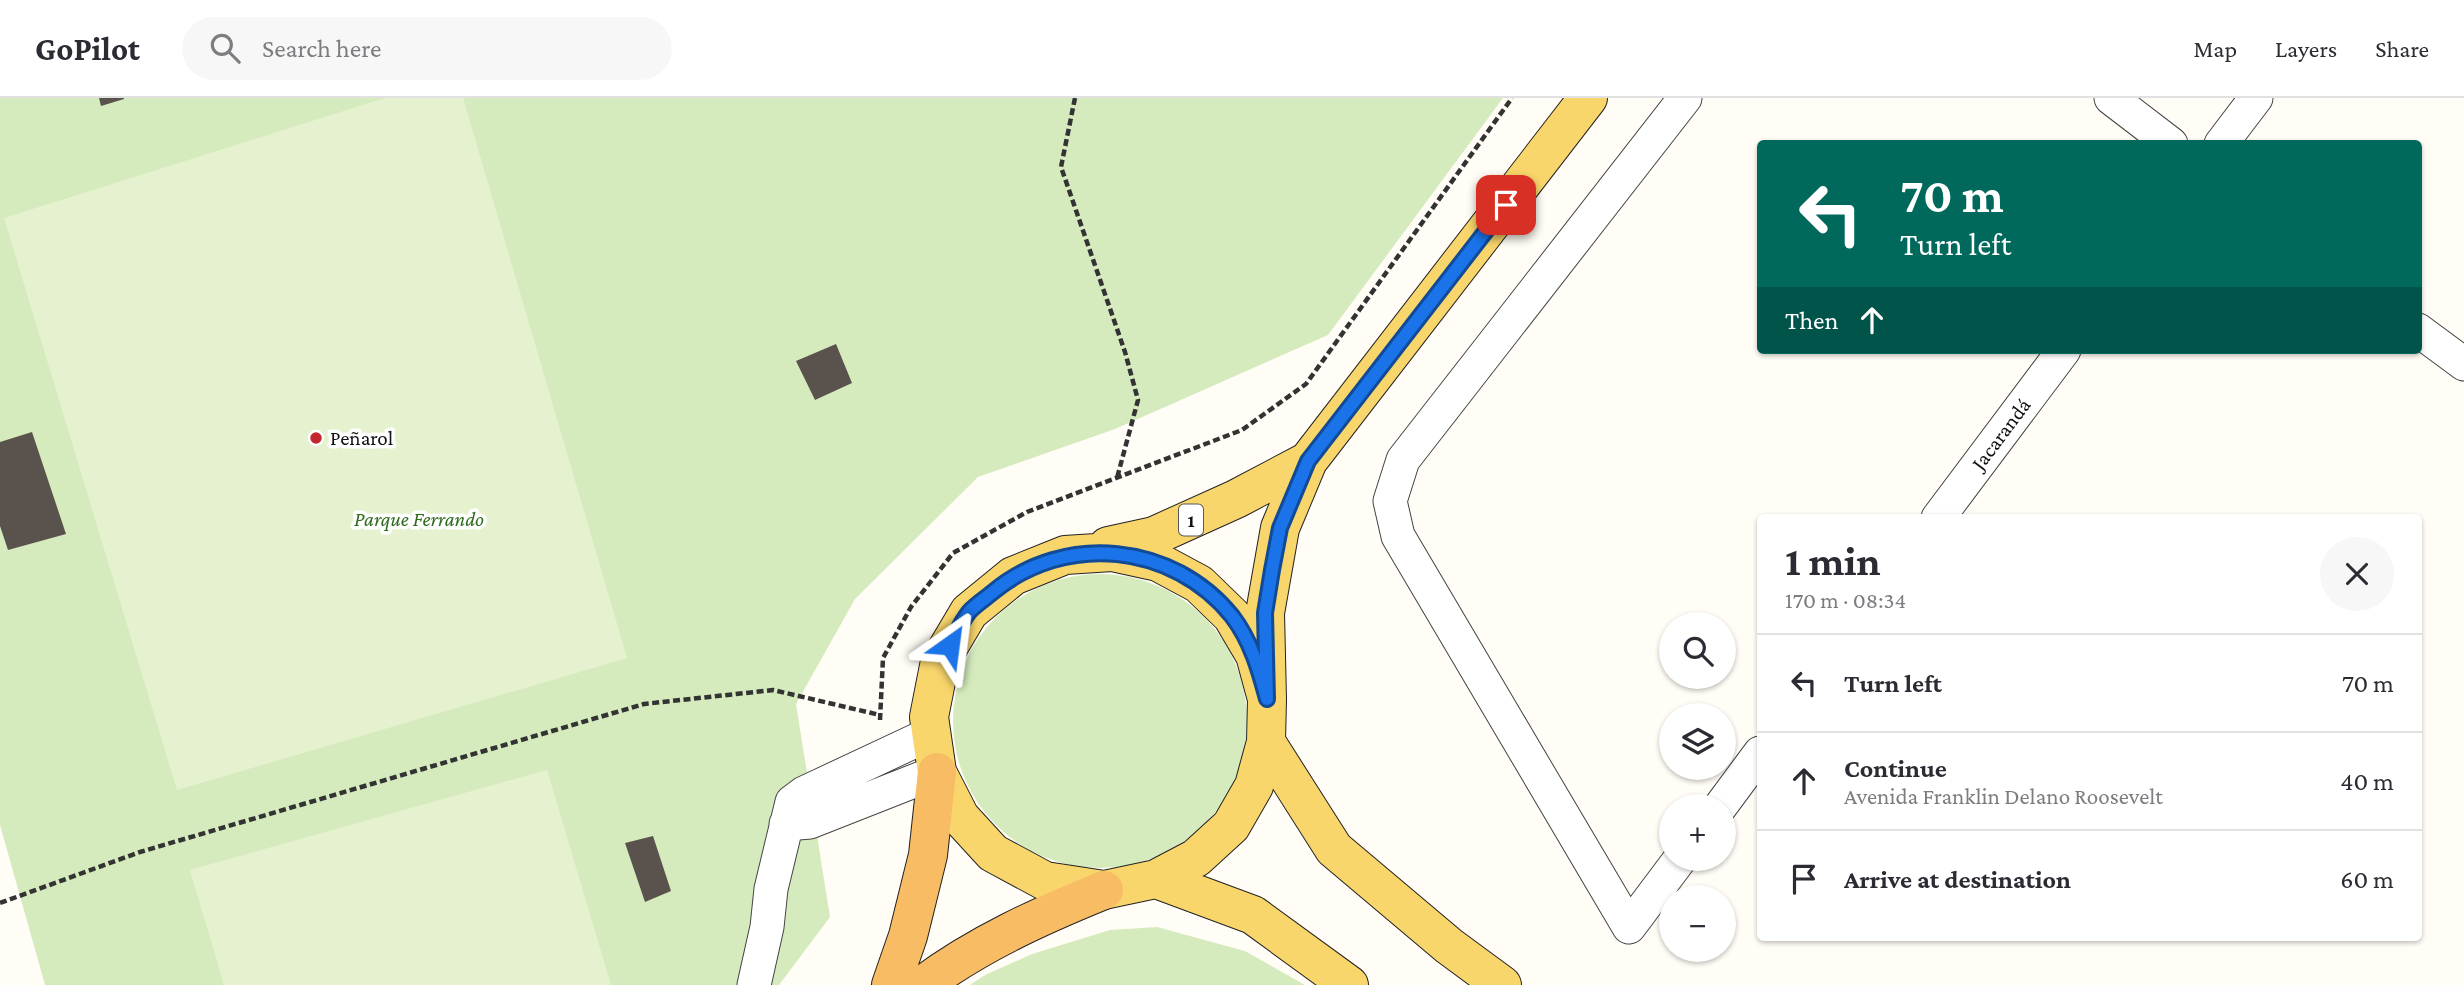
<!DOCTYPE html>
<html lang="en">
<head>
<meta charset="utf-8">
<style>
  :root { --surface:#fff; --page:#f7f7f7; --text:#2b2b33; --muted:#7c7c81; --line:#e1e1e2 }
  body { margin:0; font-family:"Crimson Pro",serif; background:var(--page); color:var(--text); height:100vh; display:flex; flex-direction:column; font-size:26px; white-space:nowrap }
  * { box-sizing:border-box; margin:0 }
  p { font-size:23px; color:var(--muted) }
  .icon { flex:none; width:38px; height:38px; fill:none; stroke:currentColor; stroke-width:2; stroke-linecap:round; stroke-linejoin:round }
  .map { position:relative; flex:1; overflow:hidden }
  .drawer { position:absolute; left:1757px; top:416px; width:665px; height:427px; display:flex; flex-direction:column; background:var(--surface); border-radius:7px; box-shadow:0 2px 5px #0004 }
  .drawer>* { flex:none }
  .hud { position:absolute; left:1757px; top:42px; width:665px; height:214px; border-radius:7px; box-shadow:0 2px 5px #0004; background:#00695c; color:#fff; overflow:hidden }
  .fabs { position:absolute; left:1659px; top:514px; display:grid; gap:14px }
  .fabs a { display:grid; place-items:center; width:77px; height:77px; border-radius:50%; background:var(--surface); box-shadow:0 2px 5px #0004; font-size:35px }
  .pin { position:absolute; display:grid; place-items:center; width:60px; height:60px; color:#fff; margin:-30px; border-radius:14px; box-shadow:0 4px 10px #0006 }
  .me { position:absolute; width:77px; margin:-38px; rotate:31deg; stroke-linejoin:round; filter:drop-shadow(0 0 5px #0008) }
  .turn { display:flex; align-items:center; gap:24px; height:147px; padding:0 28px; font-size:32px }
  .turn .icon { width:91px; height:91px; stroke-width:2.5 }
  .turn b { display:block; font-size:49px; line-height:60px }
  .then { display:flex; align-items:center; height:66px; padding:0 28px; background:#0003; gap:14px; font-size:26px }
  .round { display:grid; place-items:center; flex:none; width:74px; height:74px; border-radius:37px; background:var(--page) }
  .head { display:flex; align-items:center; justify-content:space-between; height:119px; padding:0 28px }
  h1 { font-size:42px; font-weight:700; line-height:52px }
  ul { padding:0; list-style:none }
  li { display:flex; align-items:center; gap:21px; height:98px; padding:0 28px; border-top:2px solid var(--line) }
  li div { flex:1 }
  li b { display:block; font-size:26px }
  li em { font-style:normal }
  header { display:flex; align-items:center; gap:42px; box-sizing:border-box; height:98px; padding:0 35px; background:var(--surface); border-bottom:2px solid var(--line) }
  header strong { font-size:33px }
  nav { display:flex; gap:38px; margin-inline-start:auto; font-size:24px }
  .search { width:490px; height:63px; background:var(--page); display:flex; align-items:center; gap:18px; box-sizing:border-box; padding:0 24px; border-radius:38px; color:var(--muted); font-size:26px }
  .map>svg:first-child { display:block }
  .green { fill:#d5ebbd }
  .pitch { fill:#e6f2cf }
  .building { fill:#5a524d }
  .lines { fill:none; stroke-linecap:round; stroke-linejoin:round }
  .minor-casing { stroke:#444; stroke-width:35 }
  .primary-casing { stroke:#222; stroke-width:40 }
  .trunk-casing { stroke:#222; stroke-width:40 }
  .path { stroke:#333; stroke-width:4.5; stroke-dasharray:7 3.5; stroke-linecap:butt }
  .minor { stroke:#fff; stroke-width:33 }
  .primary { stroke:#f9d66b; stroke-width:38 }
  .trunk { stroke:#f7bc64; stroke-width:38 }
  .route-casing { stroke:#114b97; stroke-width:18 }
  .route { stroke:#1a73e8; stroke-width:12 }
  .poi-dot { fill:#c4262e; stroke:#fff; stroke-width:2.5 }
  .labels { text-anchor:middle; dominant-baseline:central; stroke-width:7; stroke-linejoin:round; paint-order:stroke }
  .shield { fill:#fff; stroke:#585858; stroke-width:2 }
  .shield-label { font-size:19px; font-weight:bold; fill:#111 }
  .street-label { font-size:21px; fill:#111; stroke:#fff }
  .poi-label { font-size:21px; fill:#111; stroke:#fff; text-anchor:start }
  .park-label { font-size:21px; font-style:italic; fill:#2f6b1f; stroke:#fff }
</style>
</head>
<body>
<header>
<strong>GoPilot</strong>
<div class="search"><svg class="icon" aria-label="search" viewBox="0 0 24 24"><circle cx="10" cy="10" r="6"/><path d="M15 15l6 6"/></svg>Search here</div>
<nav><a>Map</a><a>Layers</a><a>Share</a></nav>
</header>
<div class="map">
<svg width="2464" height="887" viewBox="0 0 2464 887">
  <rect width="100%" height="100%" fill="#fffdf5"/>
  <path class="green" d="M0,0H1503L1328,237L1115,331L978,379L855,501L796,606L830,819L779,887H45L0,727Z
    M953 623a147 147 0 1 1 294 0a147 147 0 1 1-294 0Z
    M1157,829L1245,853L1305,887H970L985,877L1032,856L1110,832Z"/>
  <path class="pitch" d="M385,0H463L627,560L177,692L4,120Z
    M547,672L611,887H224L190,772Z"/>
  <path class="building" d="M99,0H124V1L101,8Z
    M836,246L852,285L815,302L796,263Z
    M32,334L66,436L8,452L0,428V344Z
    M653,738L671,793L645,804L625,745Z"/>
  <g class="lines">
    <defs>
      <path id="minor" d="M2111,0L2171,46
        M2221,46L2256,0
        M2418,232L2464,266
        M1938,420L2064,252
        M1720,709L1760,655
        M786,726L810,724L937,674
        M1680,761L1629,829L1398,438L1390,403L1403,362L1685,0
        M754,887L767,829L771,791L792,704L804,695L932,635"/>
      <path id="primary" d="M1108,448L1154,438L1236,401L1308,363
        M1267,601L1255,557L1232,518L1199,486L1158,464L1112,454L1065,457L1013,478L969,514L940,563L929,619L937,674L960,719L993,755L1045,783L1104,792L1156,781L1196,760L1231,728L1254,688L1266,644L1267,601L1265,515L1280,430L1308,363L1588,0
        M1266,644L1334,751L1449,848L1502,887
        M1156,781L1253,817L1349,887"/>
      <path id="trunk" d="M891,887L908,838L928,757L937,674
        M923,887C978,846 1040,818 1104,792"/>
    </defs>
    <use href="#minor" class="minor-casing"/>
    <use href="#primary" class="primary-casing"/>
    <use href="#trunk" class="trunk-casing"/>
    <path class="path" d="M1075,0L1061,69L1125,254L1138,302L1117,380
      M880,622L883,560L911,509L953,455L1027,414L1242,332L1306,286L1512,0
      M0,805L140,754L644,606L773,592L880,617"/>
    <use href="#minor" class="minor"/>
    <use href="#primary" class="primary"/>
    <use href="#trunk" class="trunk"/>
  </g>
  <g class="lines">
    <defs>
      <path id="route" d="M950,547C956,536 961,524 969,514C975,507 986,500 993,494C1065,434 1173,445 1232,518C1251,543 1259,571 1267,601L1265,515L1272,472L1280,430L1308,363L1506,107"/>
    </defs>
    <use href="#route" class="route-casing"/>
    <use href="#route" class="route"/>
  </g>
  <circle class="poi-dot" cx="316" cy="340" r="7"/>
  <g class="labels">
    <rect class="shield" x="1179" y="406.5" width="24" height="31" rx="5"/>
    <g class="shield-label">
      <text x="1191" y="422">1</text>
    </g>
    <g class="street-label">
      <text transform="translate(2001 336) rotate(-53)">Jacarandá</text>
    </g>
    <g class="poi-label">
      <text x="330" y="340">Peñarol</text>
    </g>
    <g class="park-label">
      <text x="419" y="421">Parque Ferrando</text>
    </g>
  </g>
</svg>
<div class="fabs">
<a><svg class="icon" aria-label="search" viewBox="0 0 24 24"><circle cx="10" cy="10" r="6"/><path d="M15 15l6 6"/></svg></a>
<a><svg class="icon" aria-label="layers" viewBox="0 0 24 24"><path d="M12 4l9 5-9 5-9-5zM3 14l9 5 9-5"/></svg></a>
<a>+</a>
<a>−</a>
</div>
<div class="pin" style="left:1506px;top:107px;background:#d93025"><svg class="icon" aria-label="arrive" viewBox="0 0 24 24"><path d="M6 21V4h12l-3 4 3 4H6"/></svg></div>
<svg class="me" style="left:950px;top:547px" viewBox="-20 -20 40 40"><path d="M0-17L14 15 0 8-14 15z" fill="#1a73e8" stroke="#fff" stroke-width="4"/></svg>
<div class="hud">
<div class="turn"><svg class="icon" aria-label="left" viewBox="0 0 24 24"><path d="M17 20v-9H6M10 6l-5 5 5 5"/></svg><div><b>70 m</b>Turn left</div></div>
<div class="then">Then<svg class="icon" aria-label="ahead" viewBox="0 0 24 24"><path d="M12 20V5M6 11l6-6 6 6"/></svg></div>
</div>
<section class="drawer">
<div class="head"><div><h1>1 min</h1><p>170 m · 08:34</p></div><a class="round"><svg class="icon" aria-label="close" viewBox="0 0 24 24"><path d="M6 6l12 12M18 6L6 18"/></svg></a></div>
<ul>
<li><svg class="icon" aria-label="left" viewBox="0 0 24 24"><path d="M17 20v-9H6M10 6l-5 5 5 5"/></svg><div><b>Turn left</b></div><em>70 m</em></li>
<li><svg class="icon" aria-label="ahead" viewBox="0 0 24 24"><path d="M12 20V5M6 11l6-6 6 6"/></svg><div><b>Continue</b><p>Avenida Franklin Delano Roosevelt</p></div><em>40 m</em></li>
<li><svg class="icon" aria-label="arrive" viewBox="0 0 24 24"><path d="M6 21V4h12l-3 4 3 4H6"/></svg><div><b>Arrive at destination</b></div><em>60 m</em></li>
</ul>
</section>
</div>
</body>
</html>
